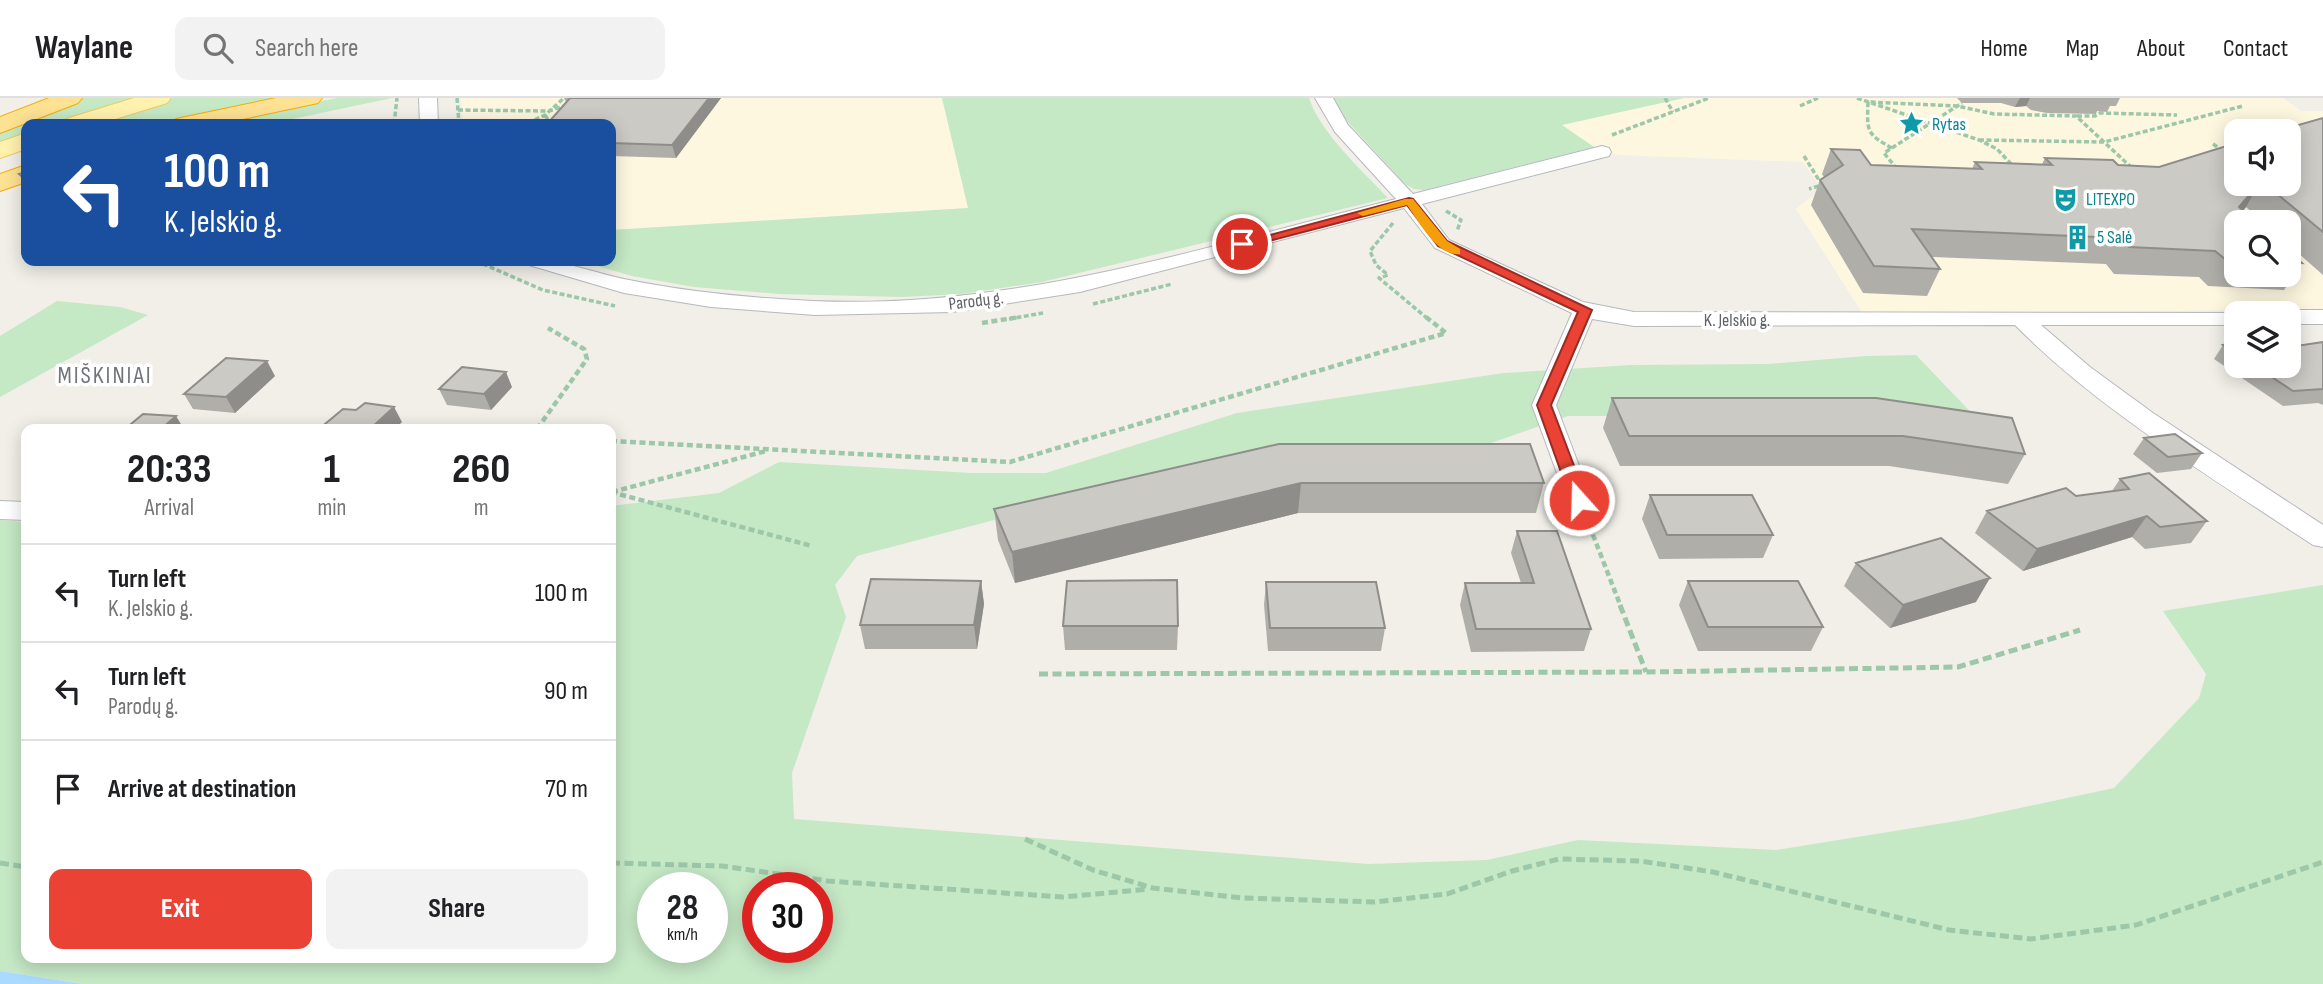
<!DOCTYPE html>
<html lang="en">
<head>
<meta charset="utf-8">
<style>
  :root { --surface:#fff; --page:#f2f2f2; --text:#202124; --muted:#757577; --line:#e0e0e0; --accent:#ea4335 }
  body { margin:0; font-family:"Sofia Sans Condensed",sans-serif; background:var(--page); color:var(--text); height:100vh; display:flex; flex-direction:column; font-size:26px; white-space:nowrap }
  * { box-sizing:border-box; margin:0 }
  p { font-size:23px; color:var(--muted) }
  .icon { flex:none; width:38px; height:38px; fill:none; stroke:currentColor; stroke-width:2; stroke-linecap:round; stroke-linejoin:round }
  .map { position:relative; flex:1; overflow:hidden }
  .sheet { position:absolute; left:21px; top:326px; width:595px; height:539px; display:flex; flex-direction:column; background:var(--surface); border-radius:14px; box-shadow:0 4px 18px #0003 }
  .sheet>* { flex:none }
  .top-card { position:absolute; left:21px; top:21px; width:595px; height:147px; border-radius:14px; box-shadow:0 4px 18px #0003; background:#1a4fa0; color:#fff; overflow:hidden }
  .buttons { position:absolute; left:2224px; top:21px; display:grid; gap:14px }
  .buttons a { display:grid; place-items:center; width:77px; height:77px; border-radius:14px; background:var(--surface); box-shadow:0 4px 18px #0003; font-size:35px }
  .speed { position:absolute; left:637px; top:774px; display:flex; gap:14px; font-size:35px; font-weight:700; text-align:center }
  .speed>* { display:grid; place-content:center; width:91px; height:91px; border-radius:50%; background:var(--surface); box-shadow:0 4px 18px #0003; line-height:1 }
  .speed small { font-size:18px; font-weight:400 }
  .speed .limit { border:10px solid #d22; background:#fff; color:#111 }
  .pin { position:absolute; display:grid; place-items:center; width:60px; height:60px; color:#fff; margin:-30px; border:4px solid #fff; border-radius:50%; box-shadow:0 2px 7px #0007 }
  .me { position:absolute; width:77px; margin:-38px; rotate:340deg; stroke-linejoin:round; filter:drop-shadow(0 0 5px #0008) }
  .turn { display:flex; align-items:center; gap:24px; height:147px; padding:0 28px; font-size:32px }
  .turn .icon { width:91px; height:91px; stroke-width:2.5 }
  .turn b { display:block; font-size:49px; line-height:60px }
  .eta { display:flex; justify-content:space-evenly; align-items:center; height:119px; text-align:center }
  .eta b { font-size:42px; font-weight:700; line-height:49px }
  .cta { display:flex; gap:14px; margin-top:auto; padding:14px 28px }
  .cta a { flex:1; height:80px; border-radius:14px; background:var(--accent); color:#fff; font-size:28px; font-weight:700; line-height:80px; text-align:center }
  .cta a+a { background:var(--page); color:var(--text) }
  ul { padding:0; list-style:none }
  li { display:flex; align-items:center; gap:21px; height:98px; padding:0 28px; border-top:2px solid var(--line) }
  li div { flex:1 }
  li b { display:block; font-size:26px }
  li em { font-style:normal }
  header { display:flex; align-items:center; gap:42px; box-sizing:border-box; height:98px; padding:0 35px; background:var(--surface); border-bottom:2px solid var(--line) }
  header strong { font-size:33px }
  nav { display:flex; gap:38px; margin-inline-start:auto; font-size:24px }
  .search { width:490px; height:63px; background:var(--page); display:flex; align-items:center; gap:18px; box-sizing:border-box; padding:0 24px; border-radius:14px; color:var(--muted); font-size:26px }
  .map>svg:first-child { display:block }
  .commercial { fill:#fef7e0; fill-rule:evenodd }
  .green { fill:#c5e8c5; fill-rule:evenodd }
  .water { fill:#aadaff }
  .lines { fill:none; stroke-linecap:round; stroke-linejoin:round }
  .street-casing { stroke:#b5b8bc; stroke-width:2 }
  .primary-casing { stroke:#f2c960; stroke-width:2 }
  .highway-casing { stroke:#f9ab00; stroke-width:2 }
  .path-far2 { stroke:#9cc7a9; stroke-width:3.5; stroke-dasharray:5 2.5; stroke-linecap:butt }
  .path-far1 { stroke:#9cc7a9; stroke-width:4.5; stroke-dasharray:6 3.5; stroke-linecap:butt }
  .path { stroke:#9cc7a9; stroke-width:5; stroke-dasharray:9 4.5; stroke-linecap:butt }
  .street { fill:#fff; fill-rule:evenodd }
  .primary { fill:#fff2af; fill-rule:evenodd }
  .highway { fill:#fde293; fill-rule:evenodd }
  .wall { fill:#afaea9 }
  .shaded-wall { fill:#8f8d8a }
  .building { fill:#cccac5; stroke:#8f8d8a; stroke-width:2 }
  .route { fill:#ea4335; stroke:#982c22; stroke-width:2 }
  .slow { fill:#f59e0b }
  .labels { text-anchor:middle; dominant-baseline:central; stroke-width:7; stroke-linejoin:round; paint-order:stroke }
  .far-culture-label { font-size:18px; fill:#0d838f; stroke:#fff; text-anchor:start }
  .far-street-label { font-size:18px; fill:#5f6368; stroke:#fff }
  .quarter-label { font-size:24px; letter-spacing:2px; fill:#70757a; stroke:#fff }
</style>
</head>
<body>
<header>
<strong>Waylane</strong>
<div class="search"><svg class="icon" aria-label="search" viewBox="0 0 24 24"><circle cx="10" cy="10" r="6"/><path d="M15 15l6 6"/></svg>Search here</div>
<nav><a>Home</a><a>Map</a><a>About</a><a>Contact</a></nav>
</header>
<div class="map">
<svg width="2323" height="886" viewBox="0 0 2323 886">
  <rect width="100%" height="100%" fill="#f1efe8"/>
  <path class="commercial" d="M461,0H942L969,110L611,132V26H463Z
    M1684,0H2283L2301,13H2323V211L1863,216L1796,111L1822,91L1803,64L1619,57L1594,49L1561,27ZM2236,33H2289V86H2236ZM2236,124H2289V177H2236Z"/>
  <path class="green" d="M81,0H148L65,26H26V39L0,47V33Z
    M174,0H283L158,26H88Z
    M337,0H392L269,26H207Z
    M942,0H1309C1321,36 1362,72 1388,100L1042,184L962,196L902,199L779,196L694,189L632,178L580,163H611V132L968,110Z
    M1332,0H1684L1562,27L1594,49L1424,92L1414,91L1405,86L1347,23Z
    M57,203L120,209L148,217L0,299V238Z
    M1916,257L1983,327L1859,318H1568L1477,350L1074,401L857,458L835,487L846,519L792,675L794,721L1368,766L1487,762L1578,742L1776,752L1963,722L2114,690L2199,600L2206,576L2163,513L2323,487V886H83L0,873V422L26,424V859H611V408L719,395L779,364L971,375H1046L1237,315L1504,275L1632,267L1768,266L1866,258ZM653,789H712V849H653ZM758,789H817V849H758Z"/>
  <path class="water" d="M0,873L83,886H0Z"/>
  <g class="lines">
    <defs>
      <path id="street" d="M419,0H437L438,26H420Z
        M1315,0H1333L1348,27L1413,96L1602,48L1609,50L1611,54L1609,58L1422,106L1449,142L1583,204L1634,214L2244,215H2236V227H2041L2090,269L2153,315L2323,427V449L2313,447L2290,432C2196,369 2095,308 2015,227L1634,228L1592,221L1556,307L1592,402L1589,408L1579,411L1569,408L1532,307L1572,215L1435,150L1404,110L1080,194L952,214L815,217L711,209L624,195L529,167L525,163C566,161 591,175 629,182C689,194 751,200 813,203C1012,212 1205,149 1396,101L1335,34Z
        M2289,212H2323V226H2289V215H2280Z
        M0,403L26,404V422L0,421Z"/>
      <path id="primary" d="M134,0H171L167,5L99,26H63L66,21Z
        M26,35V51L0,60V44Z"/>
      <path id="highway" d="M49,0H82L78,5L0,35V19Z
        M276,0H322L318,5L219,26H173L176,21Z
        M26,67V84L0,93V76Z"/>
    </defs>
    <use href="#street" class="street-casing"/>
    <use href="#primary" class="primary-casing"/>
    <use href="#highway" class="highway-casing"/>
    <path class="path-far2" d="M457,0L459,26
      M1665,0L1673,14
      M1857,0L1979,42L1997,51L2014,69
      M1800,8L1818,0
      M458,12L549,13L564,8
      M545,17L551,26
      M2077,18H2095L2100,15L2177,17
      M528,25L545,17L564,0
      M394,26L397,0
      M1612,37L1709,0
      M1979,42L2104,44L2243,8
      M2213,46L2222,52
      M1892,50C1866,36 1867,33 1868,4L1957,8L1994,16L2076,18L2132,70
      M1804,58L1822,87L1809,91
      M1897,71L1884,55L1962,5
      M1446,113L1461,122L1457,133
      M1393,125L1370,153L1376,167L1388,177L1379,180L1428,221
      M476,163L543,192L615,208
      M1093,206L1172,186
      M1009,221L1043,215"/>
    <path class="path-far1" d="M982,225L1020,219
      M537,331L587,261L584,251L548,230
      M611,343L1010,364L1446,235L1426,219
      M611,394L812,448
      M612,394L766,353
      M1586,419L1621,509"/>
    <path class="path" d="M1620,507L1646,574
      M1039,576L1646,574L1958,569L2080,532
      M1025,741L1093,772L1153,790L1242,800L1375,804L1447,796L1512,773L1559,761L1640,763L1713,774L1949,832L2031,841L2136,827L2323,764
      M0,765L26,769
      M611,765L722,768L828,783L1063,799L1149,791"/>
    <use href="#street" class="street"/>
    <use href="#primary" class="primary"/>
    <use href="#highway" class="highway"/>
  </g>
  <path class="wall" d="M564,0H721L676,60L611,58V26L566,4Z
    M1957,0H2120L2116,8H2110L2107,14L2097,13L2096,16L2047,15L2031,12L2026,8L2015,9L2001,5H1962Z
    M2323,20V177L2289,147V124H2263L2246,109L2236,124V177H2289V153L2302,165L2284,192L2208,188L2199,179L2114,176L2106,166L1932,159L1940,171L1927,198L1863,195L1811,107L1820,82L1824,79L1822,76L1831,51L1871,67L1972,71L1975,64L2042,66L2045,60L2118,67L2236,86H2289Z
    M2236,244V268H2289L2323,244V307L2318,305L2283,308L2214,261L2223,247Z
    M275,278L235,315L193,311L184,296Z
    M512,289L491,312L447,307L439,291Z
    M1612,300H1876L2025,356L2008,386L1889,368H1620L1603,330Z
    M2144,340L2202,355L2191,371L2157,375L2133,356Z
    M1279,346L1544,385L1536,415H1298L1015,485L998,442L994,411Z
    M2120,381L2207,423L2191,445L2145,451L2132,439L2023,473L1975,435L1987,413L2076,398L2112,393Z
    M1650,397L1773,437L1763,460L1659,461L1642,421Z
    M1517,433L1591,531L1584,553L1471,554L1460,507L1465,485H1521L1511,455Z
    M1856,465L1976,504L1890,530L1844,488Z
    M981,483L984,506L977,551H865L860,527Z
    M1688,483L1823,529L1811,553H1698L1679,507Z
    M1266,484L1385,530L1381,553H1268L1264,507Z
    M1063,528H1178L1177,552H1065Z"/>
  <path class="shaded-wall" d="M709,0H721L676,60L672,47Z
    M2020,0H2030L2026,8L2015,9Z
    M2259,86L2246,109L2222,135L2239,109Z
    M267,263L275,278L235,315L226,299Z
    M506,274L512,289L491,312L484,296Z
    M394,309L402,324L395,331H370Z
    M176,318L184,331H161Z
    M1301,385L1298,415L1015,485L1012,454Z
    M2147,418L2132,439L2023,473L2037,451Z
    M1990,480L1976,504L1890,530L1903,507Z
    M981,483L984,506L977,551L974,527Z"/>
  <path class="building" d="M570,0H709L672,47L611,45V26H547Z
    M2323,20V134L2265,86H2289V33H2277Z
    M2236,45V86H2259L2239,109L2256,124H2236V162L2225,161L2215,153L2129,149L2121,140L1912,131L1940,171L1874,168L1820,82L1843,67L1831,51L1860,52L1871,67L1982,71L1975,64L2052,67L2045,60L2113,62L2118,67L2159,69Z
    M26,74V82L19,76Z
    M2289,153L2302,165L2289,164Z
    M2236,244V256L2223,247Z
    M2323,244V291L2293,293L2255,268H2289V249Z
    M226,260L267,263L226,299L184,296Z
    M462,269L506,274L484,296L439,291Z
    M1612,300H1876L2012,320L2025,356L1903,338H1629Z
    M365,305L394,309L370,331H319L343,311L356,312Z
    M143,316L176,318L161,331H125Z
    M2175,336L2202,355L2168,359L2144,340Z
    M1279,346H1530L1544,385H1301L1012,454L994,411Z
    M2149,375L2207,423L2160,429L2147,418L2037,451L1987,413L2066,390L2076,398L2129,391L2120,381Z
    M1650,397H1752L1773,437H1667Z
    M1517,433H1557L1591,531H1476L1465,485H1534Z
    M1941,440L1990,480L1903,507L1856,465Z
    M871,481L981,483L974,527H860Z
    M1177,482L1178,528H1063L1067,483Z
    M1688,483H1798L1823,529H1708Z
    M1266,484H1376L1385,530H1270Z"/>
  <path class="route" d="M1409,100L1413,101L1447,143L1592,212L1551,307L1587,402L1584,405H1574L1571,402L1537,307L1578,214L1438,148L1407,107L1242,150L1236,146Z"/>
  <path class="slow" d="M1405,101H1413L1447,143L1460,151V156C1437,159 1419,123 1407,107L1363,118L1357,115Z"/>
  <defs>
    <symbol id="sight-bare" viewBox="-9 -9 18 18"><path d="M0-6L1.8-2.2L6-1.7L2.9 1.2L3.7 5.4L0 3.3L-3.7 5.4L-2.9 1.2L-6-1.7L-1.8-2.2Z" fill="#0f9aa8" stroke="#fff" stroke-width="2.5" paint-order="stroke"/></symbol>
    <symbol id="theatre-bare" viewBox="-9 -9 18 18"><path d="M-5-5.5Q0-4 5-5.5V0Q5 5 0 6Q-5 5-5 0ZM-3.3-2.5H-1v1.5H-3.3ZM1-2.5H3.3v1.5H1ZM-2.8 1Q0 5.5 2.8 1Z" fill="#0f9aa8" stroke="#fff" stroke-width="2.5" paint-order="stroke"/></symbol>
    <symbol id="building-bare" viewBox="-9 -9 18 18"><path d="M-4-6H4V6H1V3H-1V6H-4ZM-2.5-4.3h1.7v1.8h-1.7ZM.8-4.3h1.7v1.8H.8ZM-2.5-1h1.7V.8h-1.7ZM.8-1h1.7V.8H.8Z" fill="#0f9aa8" stroke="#fff" stroke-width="2.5" paint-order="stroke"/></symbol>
  </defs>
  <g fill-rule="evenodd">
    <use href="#sight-bare" x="1894" y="8" width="35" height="35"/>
    <use href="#theatre-bare" x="2048" y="84" width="35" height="35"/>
    <use href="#building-bare" x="2060" y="122" width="35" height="35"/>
  </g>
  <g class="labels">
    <g class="far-culture-label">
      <text x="1932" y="26">Rytas</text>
      <text x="2086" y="101">LITEXPO</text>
      <text x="2097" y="139">5 Salė</text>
    </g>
    <g class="far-street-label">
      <text transform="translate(976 203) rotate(-7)">Parodų g.</text>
      <text x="1737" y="222">K. Jelskio g.</text>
    </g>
    <g class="quarter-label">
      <text x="105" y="277">MIŠKINIAI</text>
    </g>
  </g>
</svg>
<div class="buttons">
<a><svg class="icon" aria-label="sound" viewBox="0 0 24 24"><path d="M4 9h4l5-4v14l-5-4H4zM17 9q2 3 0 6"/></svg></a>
<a><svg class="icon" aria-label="search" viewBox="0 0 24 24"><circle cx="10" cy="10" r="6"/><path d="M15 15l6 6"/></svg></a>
<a><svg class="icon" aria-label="layers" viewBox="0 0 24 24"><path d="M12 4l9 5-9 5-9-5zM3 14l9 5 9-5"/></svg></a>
</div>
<div class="speed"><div>28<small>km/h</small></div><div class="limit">30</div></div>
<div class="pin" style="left:1242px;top:146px;background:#d93025"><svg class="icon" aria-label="arrive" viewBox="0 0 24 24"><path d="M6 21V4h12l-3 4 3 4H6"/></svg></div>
<svg class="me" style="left:1579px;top:402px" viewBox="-20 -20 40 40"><circle r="17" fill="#ea4335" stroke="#fff" stroke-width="3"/><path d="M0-11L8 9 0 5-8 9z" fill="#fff"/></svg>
<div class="top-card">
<div class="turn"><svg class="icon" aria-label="left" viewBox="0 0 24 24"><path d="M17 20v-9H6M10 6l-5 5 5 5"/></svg><div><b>100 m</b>K. Jelskio g.</div></div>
</div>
<section class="sheet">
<div class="eta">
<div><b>20:33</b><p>Arrival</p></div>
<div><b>1</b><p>min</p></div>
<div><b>260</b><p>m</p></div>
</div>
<ul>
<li><svg class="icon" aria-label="left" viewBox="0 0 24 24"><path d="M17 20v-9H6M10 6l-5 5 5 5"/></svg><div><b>Turn left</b><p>K. Jelskio g.</p></div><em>100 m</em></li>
<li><svg class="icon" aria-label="left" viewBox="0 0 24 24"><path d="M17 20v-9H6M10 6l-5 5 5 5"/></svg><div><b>Turn left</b><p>Parodų g.</p></div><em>90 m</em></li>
<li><svg class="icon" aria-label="arrive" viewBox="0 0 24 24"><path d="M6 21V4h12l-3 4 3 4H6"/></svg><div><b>Arrive at destination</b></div><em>70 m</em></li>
</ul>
<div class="cta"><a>Exit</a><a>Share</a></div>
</section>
</div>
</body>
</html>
